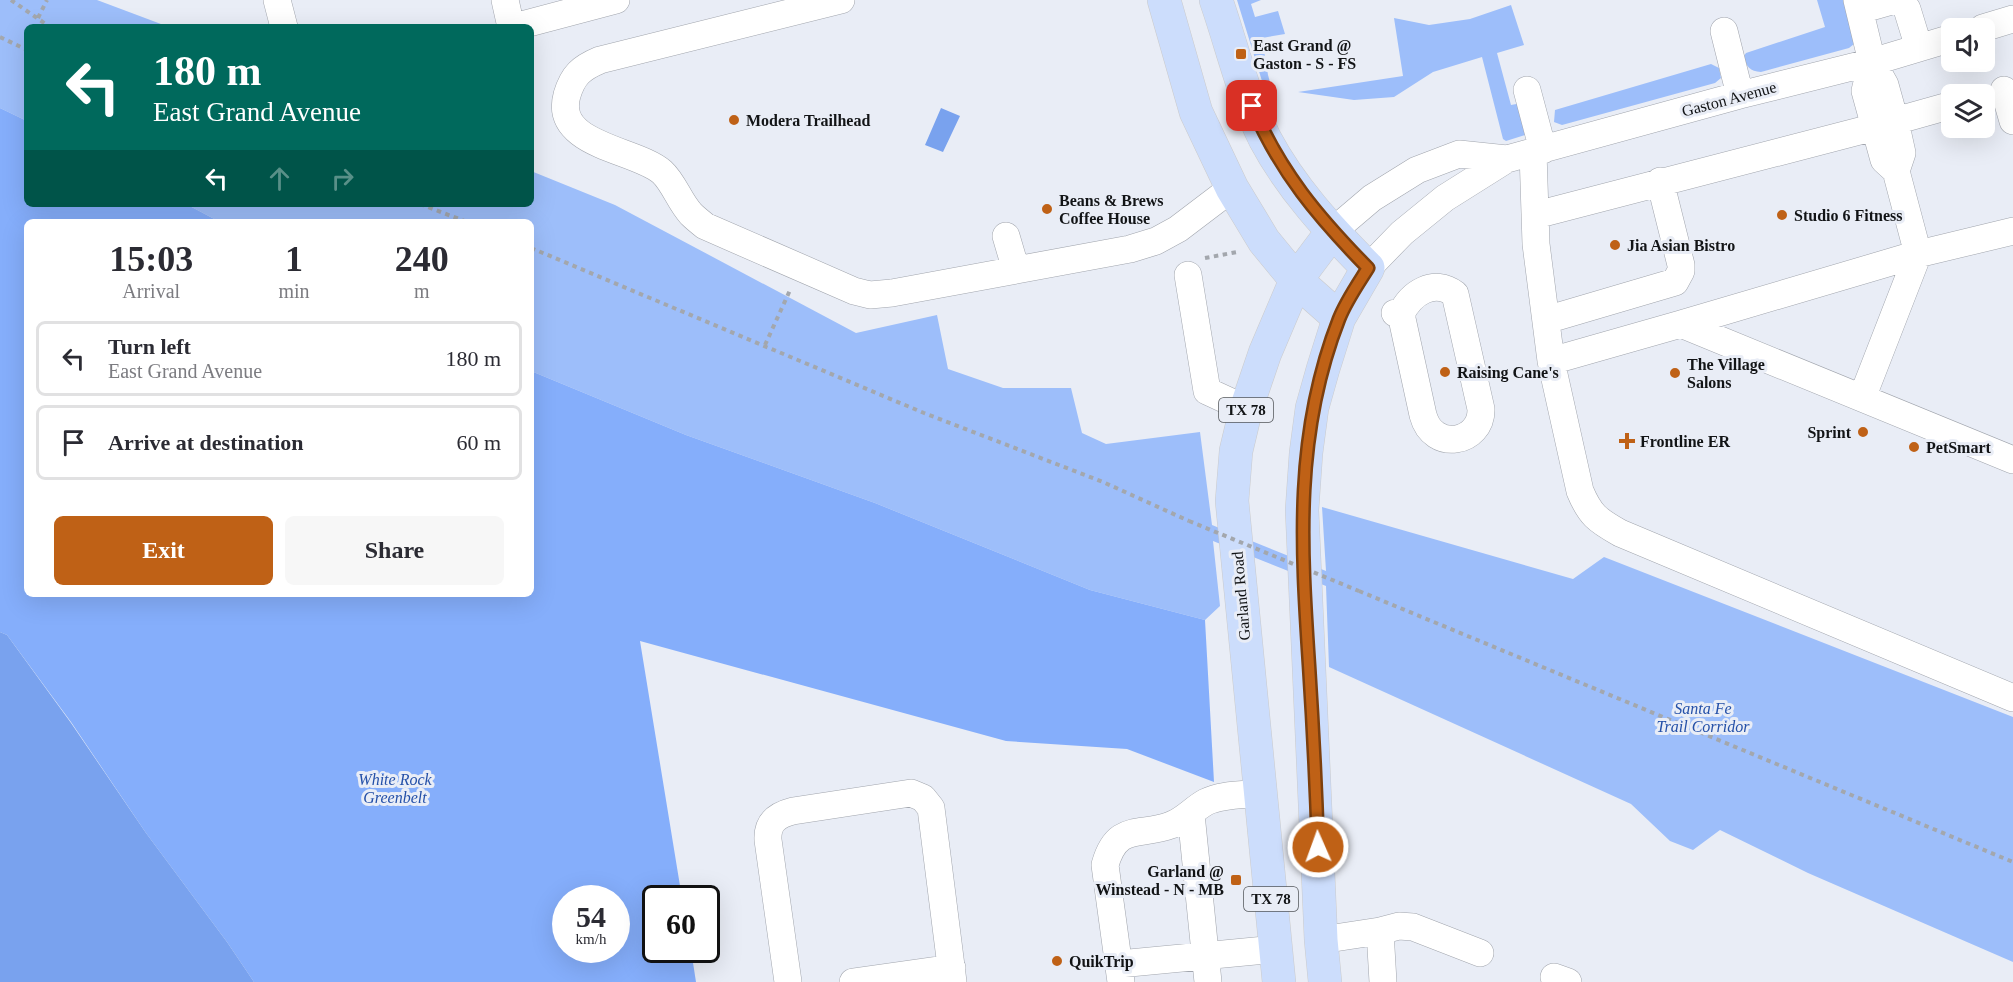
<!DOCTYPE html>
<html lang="en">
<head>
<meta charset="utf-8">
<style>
  :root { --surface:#fff; --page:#f7f7f7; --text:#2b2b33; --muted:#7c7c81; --line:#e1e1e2; --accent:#bf6116 }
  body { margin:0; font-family:Georgia,serif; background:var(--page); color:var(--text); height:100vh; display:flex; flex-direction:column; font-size:22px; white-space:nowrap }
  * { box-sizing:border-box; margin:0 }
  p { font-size:20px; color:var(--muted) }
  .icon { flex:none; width:33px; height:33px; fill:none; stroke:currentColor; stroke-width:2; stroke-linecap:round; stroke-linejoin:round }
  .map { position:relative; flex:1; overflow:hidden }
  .drawer { position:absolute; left:24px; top:219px; width:510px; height:378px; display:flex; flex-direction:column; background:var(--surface); border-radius:9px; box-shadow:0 6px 24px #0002 }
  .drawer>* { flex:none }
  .guide { position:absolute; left:24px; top:24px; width:510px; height:183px; border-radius:9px; box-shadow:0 6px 24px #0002; background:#00695c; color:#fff; overflow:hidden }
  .tools { position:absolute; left:1941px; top:18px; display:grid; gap:12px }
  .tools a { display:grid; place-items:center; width:54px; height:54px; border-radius:9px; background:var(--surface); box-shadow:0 6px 24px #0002; font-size:30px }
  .speed { position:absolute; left:552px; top:885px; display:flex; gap:12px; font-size:30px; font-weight:700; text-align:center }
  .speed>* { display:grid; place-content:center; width:78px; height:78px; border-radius:50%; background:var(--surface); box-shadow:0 6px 24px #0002; line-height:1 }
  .speed small { font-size:15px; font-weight:400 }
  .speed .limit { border:3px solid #111; border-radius:9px; background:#fff; color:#111 }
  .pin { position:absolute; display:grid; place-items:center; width:51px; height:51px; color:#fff; margin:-26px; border-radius:12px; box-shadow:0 3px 9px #0006 }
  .me { position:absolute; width:66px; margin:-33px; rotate:358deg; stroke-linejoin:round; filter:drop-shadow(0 0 4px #0008) }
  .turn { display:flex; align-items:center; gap:21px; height:126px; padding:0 30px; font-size:27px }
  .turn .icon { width:78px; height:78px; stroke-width:2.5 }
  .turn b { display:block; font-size:42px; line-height:51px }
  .lanes { display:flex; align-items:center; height:57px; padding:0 30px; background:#0003; justify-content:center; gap:30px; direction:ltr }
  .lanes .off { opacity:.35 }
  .eta { display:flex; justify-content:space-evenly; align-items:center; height:102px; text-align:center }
  .eta b { font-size:36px; font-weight:700; line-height:42px }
  .primary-button { display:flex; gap:12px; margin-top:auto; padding:12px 30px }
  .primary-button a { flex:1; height:69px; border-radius:9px; background:var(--accent); color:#fff; font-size:24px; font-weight:700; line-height:69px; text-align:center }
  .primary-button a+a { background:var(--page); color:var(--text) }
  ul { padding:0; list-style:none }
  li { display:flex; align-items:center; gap:18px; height:75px; margin:0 12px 9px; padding:0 18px; border:3px solid var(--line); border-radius:9px }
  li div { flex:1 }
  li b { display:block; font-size:22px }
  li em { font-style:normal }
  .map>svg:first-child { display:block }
  .green { fill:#9dbefa }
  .forest { fill:#85aefb; fill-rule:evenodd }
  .water { fill:#79a2ee }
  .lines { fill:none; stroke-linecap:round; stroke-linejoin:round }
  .minor-casing { stroke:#a1a5ad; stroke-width:28 }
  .major-casing { stroke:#cbcbcc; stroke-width:34 }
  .path { stroke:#a3a7ad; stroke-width:4; stroke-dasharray:4.5 4.5; stroke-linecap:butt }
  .minor { stroke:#fff; stroke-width:27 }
  .major { stroke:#ccddfc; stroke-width:33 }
  .path-bridge { stroke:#a3a7ad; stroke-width:4; stroke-dasharray:4.5 4.5; stroke-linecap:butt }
  .route-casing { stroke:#7c3f0e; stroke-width:15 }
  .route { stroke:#bf6116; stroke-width:10 }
  .poi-dot { fill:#bf6116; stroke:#e9edf6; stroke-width:2 }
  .labels { text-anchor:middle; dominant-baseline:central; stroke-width:6; stroke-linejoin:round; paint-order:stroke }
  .shield { fill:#e9edf6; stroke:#525559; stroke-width:1.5 }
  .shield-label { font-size:15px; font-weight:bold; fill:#121416 }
  .poi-label { font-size:16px; font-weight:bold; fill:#121416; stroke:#e9edf6; text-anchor:start }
  .street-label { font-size:16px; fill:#121416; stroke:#e9edf6 }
  .park-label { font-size:16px; font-style:italic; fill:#2450a8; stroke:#e9edf6 }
</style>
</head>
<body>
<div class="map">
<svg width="2013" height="982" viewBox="0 0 2013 982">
  <rect width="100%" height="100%" fill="#e9edf6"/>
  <path class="green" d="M0,0H97L169,27H27V121L0,108Z
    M1237,0H1261L1251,4L1255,17L1278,11L1285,34L1262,38L1268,75L1277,107H1270Z
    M1817,0H1845L1855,38L1854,44L1849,48L1761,72C1750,71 1746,67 1744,56L1746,53L1825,27Z
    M1511,5L1524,45L1497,53L1511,105L1522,103L1527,132L1525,135L1506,141L1503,139L1482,57L1433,72L1394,97L1354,100L1298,92L1403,76L1394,18L1429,25L1470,19Z
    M1711,64L1719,68L1721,78L1715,83L1562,125L1554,122L1555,110Z
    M531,171L615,205L856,333L937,315L948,369L1003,388H1071L1082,433L1106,444L1200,432L1212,525L1326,571L1322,507L1573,579L1604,557L2013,717V962L1808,873L1720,830L1693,850L1670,841L1631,804L1329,667L1326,586L1213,541L1220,606L1205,620L1090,590L875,503L686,435L531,371V222H220L186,204H531Z"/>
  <path class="forest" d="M0,108L27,121V204H186L220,222H27V594H531V371L686,435L875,503L1090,590L1205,620L1214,782L1127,749L1006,741L640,641L682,898H656V950H691L696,982H254L227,942L146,833L71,722L7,635L0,632ZM566,898H616V950H566Z"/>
  <path class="water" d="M941,108L960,116L943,152L925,145Z
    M0,632L7,635L71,723L146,833L227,942L254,982H0Z"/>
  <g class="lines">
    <defs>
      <path id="minor" d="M277,0L284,27
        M505,0L511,27
        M841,0L600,60C581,68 573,75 567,95C553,146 636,149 662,172C674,183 679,201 691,214C695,218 700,222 705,226L854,291L870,295L892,293L1130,249L1156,241L1178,229L1232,188
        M1857,0L1872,62L1885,85L1895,121L1902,153L1896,171L1918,254L1862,398
        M1907,9L1919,48
        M1860,10L1895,0
        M514,27L616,0
        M1983,28L2013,19
        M1724,31L1740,95
        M1872,62L1865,91L1884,160L1896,171
        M1527,90L1543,150
        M2004,90L2013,121
        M1895,121L1952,105
        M1533,152L1536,244L1551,361L1580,491C1590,515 1597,520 1620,533L2013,698
        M1536,215L1875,127
        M1332,232L1372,198L1417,170L1459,154L1507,159
        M1006,236L1016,270
        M1368,268L1402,233L1445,198L1507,159L1740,95L1872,62L1952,38
        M1188,275L1207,391L1246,409
        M1395,313L1401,314L1423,415C1433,453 1482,443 1481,409L1455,294C1434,278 1411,293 1401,314
        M1546,320L1675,282L1681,271V265L1660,181
        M1681,324L1918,254L2013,231
        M1551,361L1681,324L2013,460
        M1191,814L1208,982
        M1380,931L1399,926L1413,927L1480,953
        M1321,940L1380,931L1383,982
        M1119,964L1276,949
        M1554,977L1568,982
        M788,982L768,840C767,822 777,815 793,811L911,793L923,798L931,808L953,982
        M853,982L952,968
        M1121,982L1105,865C1117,822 1140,837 1171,825C1185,820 1193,809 1206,802C1221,794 1244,795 1261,793"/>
      <path id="major" d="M1164,0L1196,112L1232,188L1264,241L1296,280L1339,318
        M1216,0C1232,46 1243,95 1265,139C1291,188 1329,229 1368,268L1339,318L1323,369L1312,408L1306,453L1302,510L1321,940L1325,982
        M1279,982L1232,501L1236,451L1246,409L1265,353L1296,280L1332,232"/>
    </defs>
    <use href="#minor" class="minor-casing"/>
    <use href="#major" class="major-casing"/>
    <path class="path" d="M11,0L50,27
      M38,18L47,0
      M0,37L27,50
      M420,204L467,222
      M531,248L924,413L1103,482L1189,521
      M1205,258L1237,252
      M765,345L791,288
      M1359,591L2013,862"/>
    <use href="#minor" class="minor"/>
    <use href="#major" class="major"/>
    <path class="path-bridge" d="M1189,521L1359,591"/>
  </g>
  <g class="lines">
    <defs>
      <path id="route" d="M1252,106C1280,172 1318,217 1368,268C1358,284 1346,301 1339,319C1294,434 1301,545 1309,665C1313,726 1316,787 1318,847"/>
    </defs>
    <use href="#route" class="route-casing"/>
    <use href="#route" class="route"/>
  </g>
  <g class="poi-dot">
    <rect x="1235" y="48" width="12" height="12" rx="3"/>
    <circle cx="734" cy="120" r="6"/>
    <circle cx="1047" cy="209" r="6"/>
    <circle cx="1782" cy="215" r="6"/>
    <circle cx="1615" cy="245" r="6"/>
    <circle cx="1445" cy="372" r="6"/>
    <circle cx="1675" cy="373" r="6"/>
    <circle cx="1863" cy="432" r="6"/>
    <path d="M1624 432h6v6h6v6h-6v6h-6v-6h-6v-6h6z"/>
    <circle cx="1914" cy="447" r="6"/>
    <rect x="1230" y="874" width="12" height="12" rx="3"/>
    <circle cx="1057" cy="961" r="6"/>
  </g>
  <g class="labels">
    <g class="shield">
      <rect x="1219" y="398" width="54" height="24" rx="4.5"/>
      <rect x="1244" y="887" width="54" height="24" rx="4.5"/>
    </g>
    <g class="shield-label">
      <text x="1246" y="410">TX 78</text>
      <text x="1271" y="899">TX 78</text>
    </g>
    <g class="poi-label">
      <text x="1253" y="45">East Grand @<tspan x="1253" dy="18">Gaston - S - FS</tspan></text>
      <text x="746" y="120">Modera Trailhead</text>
      <text x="1059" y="200">Beans &amp; Brews<tspan x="1059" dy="18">Coffee House</tspan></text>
      <text x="1794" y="215">Studio 6 Fitness</text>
      <text x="1627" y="245">Jia Asian Bistro</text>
      <text x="1687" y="364">The Village<tspan x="1687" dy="18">Salons</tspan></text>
      <text x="1457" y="372">Raising Cane's</text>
      <text x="1851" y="432" text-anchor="end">Sprint</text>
      <text x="1640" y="441">Frontline ER</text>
      <text x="1926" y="447">PetSmart</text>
      <text x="1224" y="871" text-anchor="end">Garland @<tspan x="1224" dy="18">Winstead - N - MB</tspan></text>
      <text x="1069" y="961">QuikTrip</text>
    </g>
    <g class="street-label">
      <text transform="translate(1729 99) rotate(-15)">Gaston Avenue</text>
      <text transform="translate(1241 596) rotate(-95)">Garland Road</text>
    </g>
    <g class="park-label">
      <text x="1703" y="708">Santa Fe<tspan x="1703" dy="18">Trail Corridor</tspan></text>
      <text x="395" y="779">White Rock<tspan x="395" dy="18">Greenbelt</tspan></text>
    </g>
  </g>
</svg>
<div class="tools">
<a><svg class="icon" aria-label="sound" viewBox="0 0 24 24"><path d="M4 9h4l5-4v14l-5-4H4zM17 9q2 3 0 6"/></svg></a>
<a><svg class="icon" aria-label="layers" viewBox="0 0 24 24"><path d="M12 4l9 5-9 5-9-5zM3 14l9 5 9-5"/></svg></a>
</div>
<div class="speed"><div>54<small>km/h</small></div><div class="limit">60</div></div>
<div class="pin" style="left:1252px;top:106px;background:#d93025"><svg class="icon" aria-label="arrive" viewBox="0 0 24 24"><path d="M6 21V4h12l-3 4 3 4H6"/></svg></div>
<svg class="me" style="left:1318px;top:847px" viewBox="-20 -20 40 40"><circle r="17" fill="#bf6116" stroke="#fff" stroke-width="3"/><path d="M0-11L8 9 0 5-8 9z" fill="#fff"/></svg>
<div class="guide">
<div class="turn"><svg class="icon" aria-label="left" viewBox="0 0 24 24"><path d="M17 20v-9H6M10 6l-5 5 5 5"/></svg><div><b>180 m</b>East Grand Avenue</div></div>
<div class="lanes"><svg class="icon" aria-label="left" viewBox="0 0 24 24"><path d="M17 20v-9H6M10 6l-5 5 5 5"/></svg><svg class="icon off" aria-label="ahead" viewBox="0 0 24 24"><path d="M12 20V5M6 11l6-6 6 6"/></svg><svg class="icon off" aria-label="right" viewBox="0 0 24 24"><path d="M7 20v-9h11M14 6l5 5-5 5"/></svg></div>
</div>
<section class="drawer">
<div class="eta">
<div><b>15:03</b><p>Arrival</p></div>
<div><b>1</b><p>min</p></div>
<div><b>240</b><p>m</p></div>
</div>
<ul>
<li><svg class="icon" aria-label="left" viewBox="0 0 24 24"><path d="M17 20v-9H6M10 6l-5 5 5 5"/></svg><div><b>Turn left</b><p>East Grand Avenue</p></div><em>180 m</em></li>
<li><svg class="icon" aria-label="arrive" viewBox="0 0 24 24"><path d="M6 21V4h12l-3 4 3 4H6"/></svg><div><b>Arrive at destination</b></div><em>60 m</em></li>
</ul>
<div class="primary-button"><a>Exit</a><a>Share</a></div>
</section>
</div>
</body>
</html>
